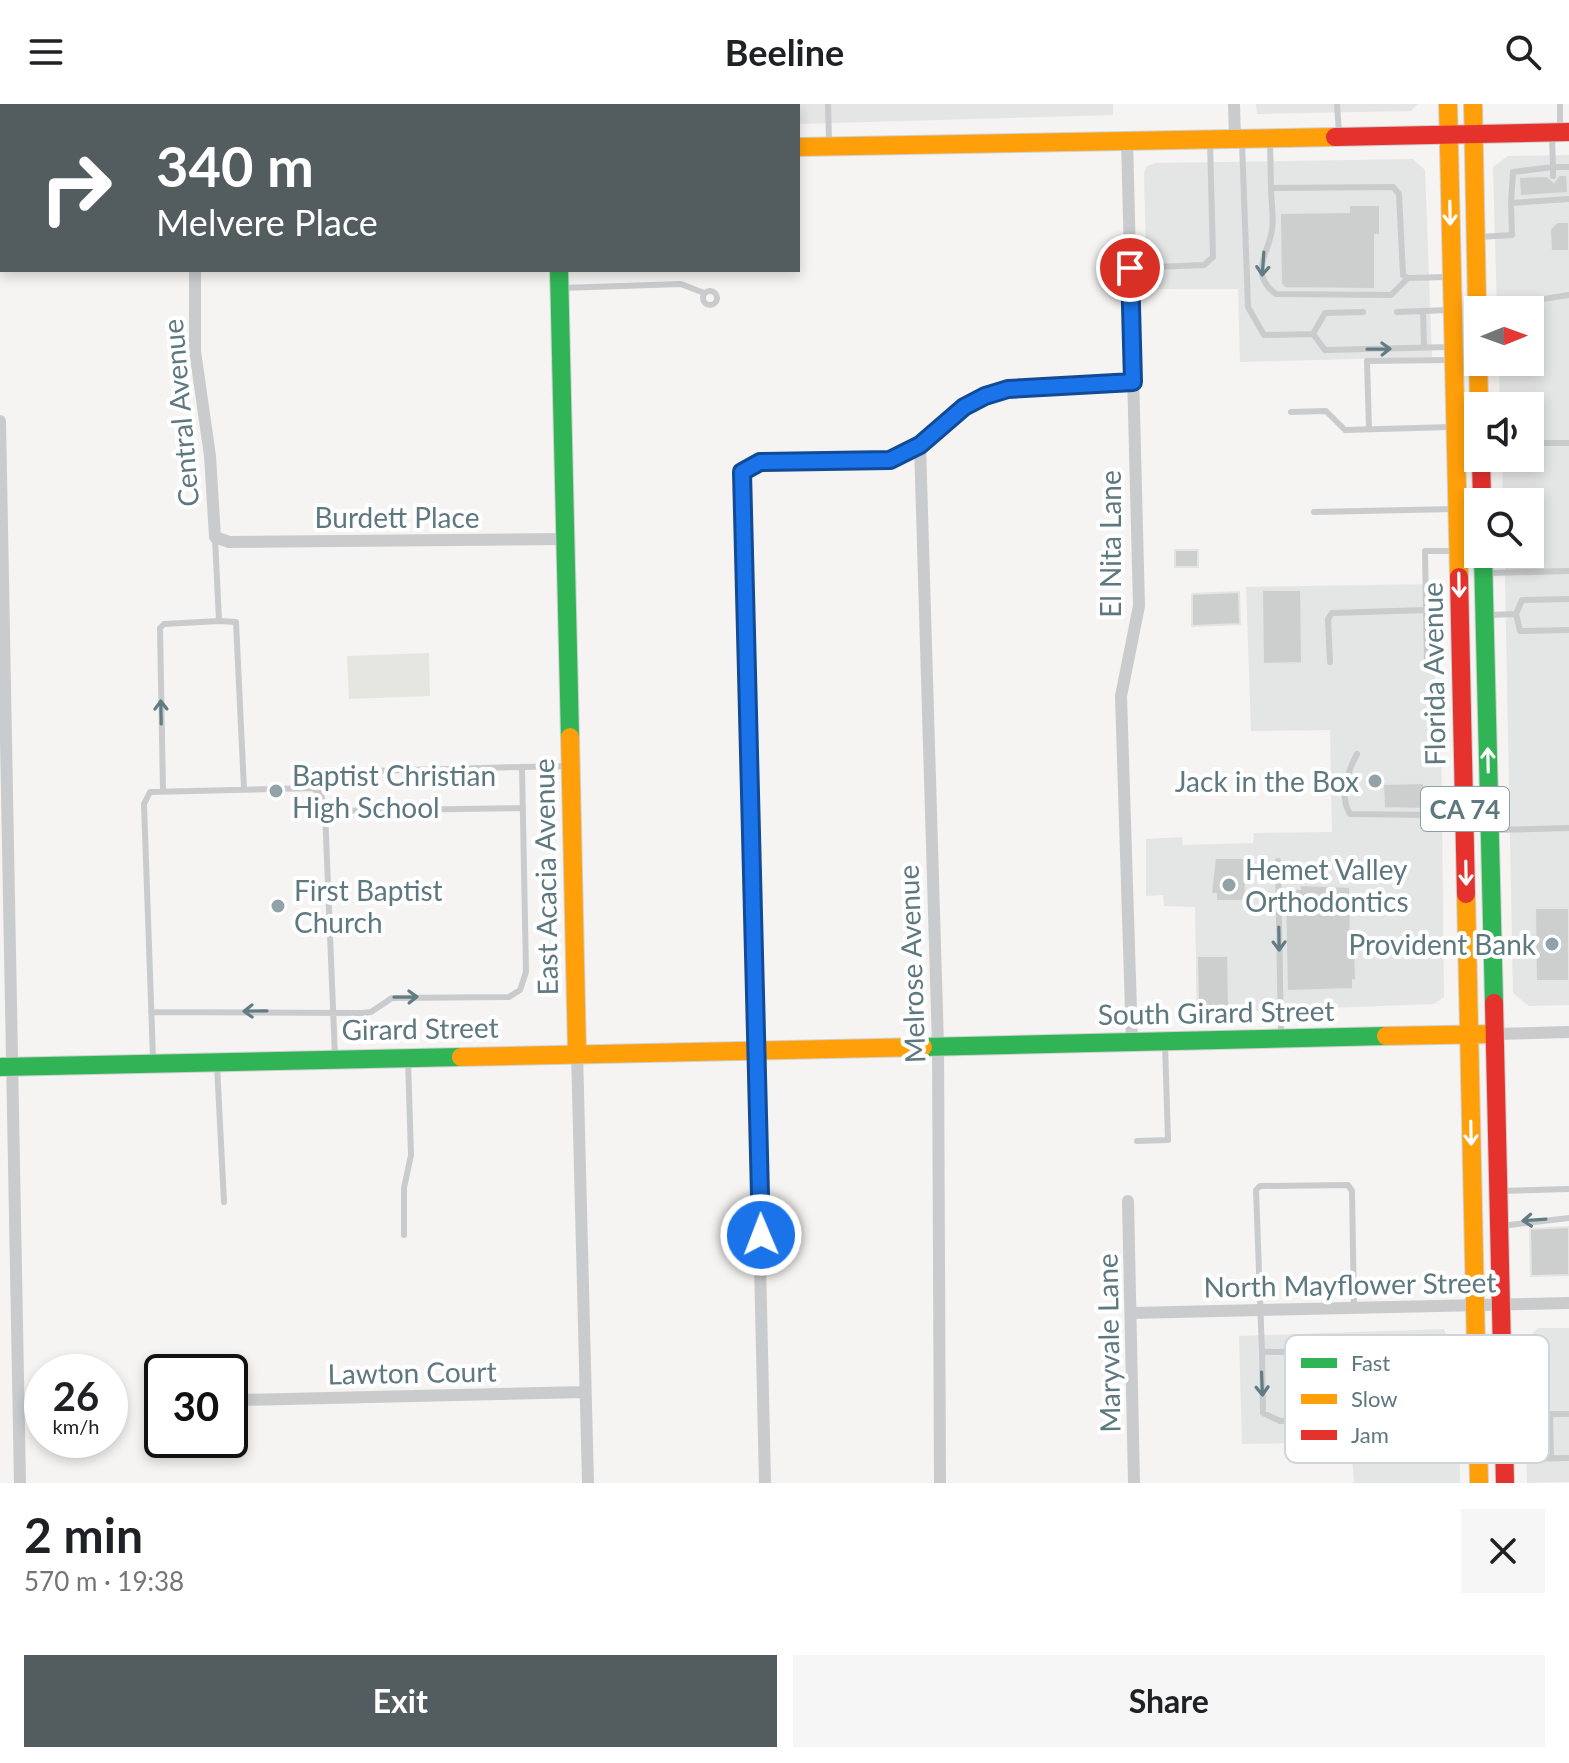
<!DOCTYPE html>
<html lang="en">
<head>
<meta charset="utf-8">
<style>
  :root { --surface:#fff; --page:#f6f6f6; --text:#202124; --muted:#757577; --accent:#535c5f }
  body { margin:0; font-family:Lato,sans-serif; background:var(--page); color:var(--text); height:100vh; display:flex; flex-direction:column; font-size:30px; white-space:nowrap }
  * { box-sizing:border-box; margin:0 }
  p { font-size:26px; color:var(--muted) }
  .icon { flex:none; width:44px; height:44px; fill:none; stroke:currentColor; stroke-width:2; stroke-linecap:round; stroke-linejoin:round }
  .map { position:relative; height:1379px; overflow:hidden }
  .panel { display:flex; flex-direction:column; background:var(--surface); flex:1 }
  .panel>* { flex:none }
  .guide { position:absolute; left:0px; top:0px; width:800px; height:168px; box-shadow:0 4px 12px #0003; background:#535c5f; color:#fff; overflow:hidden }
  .needle { width:52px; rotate:89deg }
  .buttons { position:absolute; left:1464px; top:192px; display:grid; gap:16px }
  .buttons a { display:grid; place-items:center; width:80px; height:80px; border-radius:0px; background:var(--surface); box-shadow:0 4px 12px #0003; font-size:40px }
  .speed { position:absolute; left:24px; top:1250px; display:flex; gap:16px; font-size:40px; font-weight:700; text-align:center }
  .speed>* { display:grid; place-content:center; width:104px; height:104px; border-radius:50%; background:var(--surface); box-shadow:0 4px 12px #0003; line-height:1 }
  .speed small { font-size:20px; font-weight:400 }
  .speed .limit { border:4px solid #111; border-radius:12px; background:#fff; color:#111 }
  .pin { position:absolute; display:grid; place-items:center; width:68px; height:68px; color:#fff; margin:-34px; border:4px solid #fff; border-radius:50%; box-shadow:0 2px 8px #0007 }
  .me { position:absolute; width:88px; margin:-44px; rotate:359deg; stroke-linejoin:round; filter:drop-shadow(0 0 6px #0008) }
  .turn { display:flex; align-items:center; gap:28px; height:168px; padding:0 24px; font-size:36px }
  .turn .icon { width:104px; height:104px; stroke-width:2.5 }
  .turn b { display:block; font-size:56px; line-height:68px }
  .round { display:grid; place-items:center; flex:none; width:84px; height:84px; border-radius:0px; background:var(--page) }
  .head { display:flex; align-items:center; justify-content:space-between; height:136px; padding:0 24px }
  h1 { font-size:48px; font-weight:700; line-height:60px }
  .cta { display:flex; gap:16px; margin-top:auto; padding:16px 24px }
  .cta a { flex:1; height:92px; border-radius:0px; background:var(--accent); color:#fff; font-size:32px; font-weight:700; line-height:92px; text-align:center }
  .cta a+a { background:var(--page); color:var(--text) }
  header { display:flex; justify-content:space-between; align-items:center; height:104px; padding:0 24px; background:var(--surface); font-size:36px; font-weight:700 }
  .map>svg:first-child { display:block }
  .built { fill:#e4e5e5 }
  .green { fill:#e4e6df }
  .building { fill:#cdcfcf; stroke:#e4e4e2; stroke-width:2 }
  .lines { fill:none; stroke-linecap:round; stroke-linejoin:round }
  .fast-casing { stroke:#d0d1d1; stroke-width:20 }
  .slow-casing { stroke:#d0d1d1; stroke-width:20 }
  .jam-casing { stroke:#d0d1d1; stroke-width:20 }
  .lane { stroke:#cacbcc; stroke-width:6 }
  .street { stroke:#cacbcc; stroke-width:12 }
  .fast { stroke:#30b455; stroke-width:18 }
  .slow { stroke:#ff9f0a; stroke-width:18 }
  .jam { stroke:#e5322d; stroke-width:18 }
  .oneway { stroke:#fff }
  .oneway2 { stroke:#627c83 }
  .route-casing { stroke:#114b97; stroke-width:20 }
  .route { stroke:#1a73e8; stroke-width:14 }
  .poi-dot { fill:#92a3a7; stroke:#fff; stroke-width:3 }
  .labels { text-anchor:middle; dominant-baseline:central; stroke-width:8; stroke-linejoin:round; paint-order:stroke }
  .shield { fill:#fff; stroke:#8ea0a5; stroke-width:2 }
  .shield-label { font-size:26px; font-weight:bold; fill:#5d787f }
  .street-label { font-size:28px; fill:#5d787f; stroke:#fff }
  .poi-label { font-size:28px; fill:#5d787f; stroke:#fff; text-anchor:start }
  .key { fill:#fff; stroke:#ced6d9; stroke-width:2 }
  .key-label { font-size:22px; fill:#5d787f }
</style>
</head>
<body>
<header><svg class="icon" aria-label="menu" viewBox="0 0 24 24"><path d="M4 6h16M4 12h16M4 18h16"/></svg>Beeline<svg class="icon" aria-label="search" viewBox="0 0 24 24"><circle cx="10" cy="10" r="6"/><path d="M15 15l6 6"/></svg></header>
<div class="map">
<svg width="1569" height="1379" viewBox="0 0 1569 1379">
  <rect width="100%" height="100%" fill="#f5f4f2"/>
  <path class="built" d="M577,0H1113V11L798,20V2Z
    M1256,0H1418L1411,7L1257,10Z
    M1569,51V901L1529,902L1513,889L1505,477V450H1530V398H1503L1502,354H1530V302H1500L1499,258H1530V206H1497L1493,63L1508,52Z
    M1413,55L1425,66L1432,253L1240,258L1238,185H1147L1144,69L1147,62L1155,59Z
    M1435,480V579L1441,624L1444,893L1434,900L1197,909L1195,803L1164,802L1163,791L1146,792V735L1182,733L1183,741L1253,739L1254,729L1332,728L1330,626L1251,627L1246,483Z
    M1538,1224H1569V1378L1527,1379L1523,1239Z
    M1444,1225L1458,1259L1460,1379H1354L1351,1338L1242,1340L1239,1232Z"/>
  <path class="green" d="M429,549L430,592L349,595L347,552Z"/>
  <path class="building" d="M1559,71H1567L1568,89L1520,92L1519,73L1547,72L1554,78Z
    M1349,101H1380V131H1375V185L1285,184L1281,180L1280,109L1349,108Z
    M1557,118H1569V147H1551L1550,125Z
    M1175,446H1198V463H1175Z
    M1262,486H1301L1302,559L1263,560Z
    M1239,488L1240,520L1192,522V490Z
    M1424,679L1425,705L1384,704L1383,680Z
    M1215,754H1245L1246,797H1216V790H1211Z
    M1300,781L1350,783L1351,840H1355L1356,876H1353V885L1287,887L1285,785H1300Z
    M1535,804H1569V877H1536Z
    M1197,852H1228L1229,903L1198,904Z
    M1569,1123V1171L1531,1172L1530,1125Z"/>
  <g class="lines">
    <defs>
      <path id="fast" d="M0,61H2
        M559,166L570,633
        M1483,450L1494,899
        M923,943L1386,932
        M0,963L461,953"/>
      <path id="slow" d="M556,0V2
        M1448,0L1459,473
        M1473,0L1479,302
        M798,43L1335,33
        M570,633L577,948
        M1466,790L1479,1379
        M1386,932L1495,930
        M461,953L923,943"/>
      <path id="jam" d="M1335,33L1569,28
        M1481,354L1482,398
        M1459,473L1466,790
        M1494,899L1505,1379"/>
    </defs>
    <use href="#fast" class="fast-casing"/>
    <use href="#slow" class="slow-casing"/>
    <use href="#jam" class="jam-casing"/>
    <path class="lane" d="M608,0L612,2
      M637,0V2
      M828,0L829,39
      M1337,0L1339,29
      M1560,0V24
      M1552,32L1553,63H1569
      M1242,38L1248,203L1264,231L1313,230
      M1270,38L1271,84L1393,83L1399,90L1403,171L1408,174L1448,173
      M1271,84C1271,99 1275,118 1271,131C1265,154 1251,172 1276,190L1391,191L1408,174
      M1511,99L1513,68L1553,63V72
      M1479,133L1512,131L1511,99L1569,95
      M1130,164L1204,161L1213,153L1210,38
      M562,184L681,180L704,189
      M703 194a7 7 0 1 1 14 0a7 7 0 1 1-14 0Z
      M1481,199H1518L1569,191
      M1423,207L1424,244
      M1397,208L1449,206
      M1313,230L1325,246L1449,243
      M1313,230L1325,209L1363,208
      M1291,308L1326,307L1345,326L1451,323
      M1369,325L1367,257L1451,256
      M1530,339H1569
      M1314,408L1454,405
      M215,434L219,517L236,518L244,685
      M1489,469L1569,467
      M1426,506L1427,559
      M1516,510L1520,527L1569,526
      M1488,511L1516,510L1522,496L1569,495
      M1330,558L1328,515L1332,509L1426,506L1425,447H1455
      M1357,650C1348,667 1339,692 1350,710L1433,711
      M522,663L567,662
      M163,686L160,524L164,520L219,517
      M325,707L523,704
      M1494,726L1569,724
      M1278,757L1281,933
      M151,908L362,909L371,908L392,894L509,893L520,886L526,868L522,663L334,668L313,684
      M153,955L144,700L150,688L313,684L321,690L325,707L335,953
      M217,961L224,1098
      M1137,1037L1168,1036L1165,940
      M1502,1087L1569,1085
      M1501,1122L1569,1114
      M404,1131V1084L411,1051L408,956
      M1262,1248L1256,1086L1260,1082L1348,1081L1352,1087L1354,1204
      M1338,1249L1317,1261L1318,1299C1349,1307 1378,1296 1406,1313
      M1423,1306L1420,1253L1410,1246L1262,1248L1263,1309L1280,1317L1406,1314L1423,1306L1473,1305
      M1509,1355L1569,1354
      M1551,1355L1550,1310H1569"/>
    <path class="street" d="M1234,0L1235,34
      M1127,36L1139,502L1121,592L1132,938
      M195,166V247L210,352L215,433L229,438L566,435
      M0,317L20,1379
      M920,341L938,942L940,1379
      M1495,930L1569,928
      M577,948L588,1379
      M1128,1097L1134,1379
      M1132,1209L1569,1199
      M239,1296L585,1288
      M765,1379L742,368L760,358L890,356L920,341L964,303L985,292L1008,285L1133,278"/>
    <use href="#fast" class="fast"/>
    <use href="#slow" class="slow"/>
    <use href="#jam" class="jam"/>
  </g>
  <defs><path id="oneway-shaft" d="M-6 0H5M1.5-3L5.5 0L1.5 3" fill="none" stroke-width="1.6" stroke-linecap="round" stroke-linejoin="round" transform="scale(2)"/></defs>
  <g class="oneway">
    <use href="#oneway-shaft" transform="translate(1450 109) rotate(89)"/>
    <use href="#oneway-shaft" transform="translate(1459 481) rotate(89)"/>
    <use href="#oneway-shaft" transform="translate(1488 656) rotate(-91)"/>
    <use href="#oneway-shaft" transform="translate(1466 769) rotate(89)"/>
    <use href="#oneway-shaft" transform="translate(1471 1029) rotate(89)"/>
  </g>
  <g class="oneway2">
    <use href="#oneway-shaft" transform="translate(1263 160) rotate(94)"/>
    <use href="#oneway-shaft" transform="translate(1379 245) rotate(-1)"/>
    <use href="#oneway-shaft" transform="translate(161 608) rotate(-91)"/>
    <use href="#oneway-shaft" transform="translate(1279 835) rotate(89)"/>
    <use href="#oneway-shaft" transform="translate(406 893) rotate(-1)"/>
    <use href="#oneway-shaft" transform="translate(255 907) rotate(179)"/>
    <use href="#oneway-shaft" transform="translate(1534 1116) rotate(176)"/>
    <use href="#oneway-shaft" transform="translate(1262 1280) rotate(88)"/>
  </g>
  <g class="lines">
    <defs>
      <path id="route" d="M761,1131L742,368L760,358L890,356L920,341L964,303L985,292L1008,285L1133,278L1130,164"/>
    </defs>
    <use href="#route" class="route-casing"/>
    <use href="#route" class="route"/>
  </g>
  <g class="poi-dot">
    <circle cx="1375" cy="677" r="8"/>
    <circle cx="276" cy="687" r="8"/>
    <circle cx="1229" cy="781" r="8"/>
    <circle cx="278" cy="802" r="8"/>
    <circle cx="1552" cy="840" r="8"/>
  </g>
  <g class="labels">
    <rect class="shield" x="1421" y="683" width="88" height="44" rx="6"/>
    <g class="shield-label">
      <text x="1465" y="705">CA 74</text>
    </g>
    <g class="street-label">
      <text transform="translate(180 309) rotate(-95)">Central Avenue</text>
      <text x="397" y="413">Burdett Place</text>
      <text transform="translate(1110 440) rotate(-90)">El Nita Lane</text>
      <text transform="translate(1433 570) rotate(-91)">Florida Avenue</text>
      <text transform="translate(545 773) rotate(-91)">East Acacia Avenue</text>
      <text transform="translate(911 860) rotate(-92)">Melrose Avenue</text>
      <text transform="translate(1216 908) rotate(-1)">South Girard Street</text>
      <text transform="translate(420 924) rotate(-1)">Girard Street</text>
      <text transform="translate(1350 1180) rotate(-1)">North Mayflower Street</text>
      <text transform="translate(1108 1239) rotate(-91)">Maryvale Lane</text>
      <text transform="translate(412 1268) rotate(-1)">Lawton Court</text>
    </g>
    <g class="poi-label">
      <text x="292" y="671">Baptist Christian<tspan x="292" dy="32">High School</tspan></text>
      <text x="1359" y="677" text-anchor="end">Jack in the Box</text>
      <text x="1245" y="765">Hemet Valley<tspan x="1245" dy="32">Orthodontics</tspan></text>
      <text x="294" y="786">First Baptist<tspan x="294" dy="32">Church</tspan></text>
      <text x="1536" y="840" text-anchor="end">Provident Bank</text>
    </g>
  </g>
  <rect x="1285" y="1231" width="264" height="128" rx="12" class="key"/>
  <rect x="1301" y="1254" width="36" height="10" fill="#30b455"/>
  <rect x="1301" y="1290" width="36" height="10" fill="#ff9f0a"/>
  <rect x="1301" y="1326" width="36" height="10" fill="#e5322d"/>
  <g class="key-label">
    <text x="1351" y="1267">Fast</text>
    <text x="1351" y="1303">Slow</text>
    <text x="1351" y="1339">Jam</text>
  </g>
</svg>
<div class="buttons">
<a><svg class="needle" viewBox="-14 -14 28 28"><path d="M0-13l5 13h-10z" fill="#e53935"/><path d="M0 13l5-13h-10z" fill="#757577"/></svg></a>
<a><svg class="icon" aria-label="sound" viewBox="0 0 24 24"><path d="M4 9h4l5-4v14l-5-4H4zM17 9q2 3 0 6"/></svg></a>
<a><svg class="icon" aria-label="search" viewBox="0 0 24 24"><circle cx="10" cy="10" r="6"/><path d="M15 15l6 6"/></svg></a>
</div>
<div class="speed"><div>26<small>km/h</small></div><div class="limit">30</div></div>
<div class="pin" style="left:1130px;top:164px;background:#d93025"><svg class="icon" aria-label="arrive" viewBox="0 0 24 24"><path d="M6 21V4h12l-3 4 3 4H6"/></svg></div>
<svg class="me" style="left:761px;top:1131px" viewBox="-20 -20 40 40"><circle r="17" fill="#1a73e8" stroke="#fff" stroke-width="3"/><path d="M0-11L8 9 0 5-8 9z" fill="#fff"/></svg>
<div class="guide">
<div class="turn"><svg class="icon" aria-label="right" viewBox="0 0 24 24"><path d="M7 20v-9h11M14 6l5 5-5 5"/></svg><div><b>340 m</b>Melvere Place</div></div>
</div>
</div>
<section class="panel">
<div class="head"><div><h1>2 min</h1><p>570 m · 19:38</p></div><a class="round"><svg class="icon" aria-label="close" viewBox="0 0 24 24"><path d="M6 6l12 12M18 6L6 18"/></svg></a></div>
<div class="cta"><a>Exit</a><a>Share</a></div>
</section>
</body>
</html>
